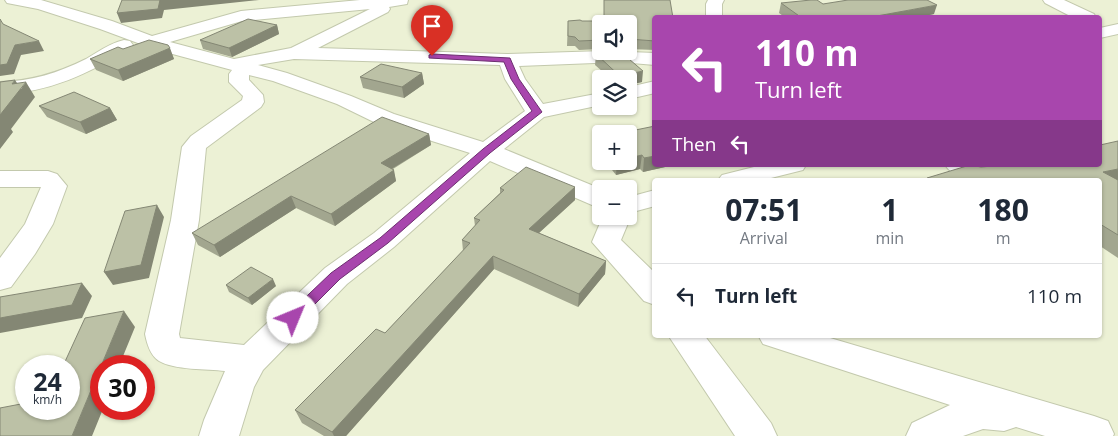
<!DOCTYPE html>
<html lang="en">
<head>
<meta charset="utf-8">
<style>
  :root { --surface:#fff; --page:#f6f6f7; --text:#1f2937; --muted:#747a83; --line:#e0e1e3 }
  body { margin:0; font-family:"Open Sans",sans-serif; background:var(--page); color:var(--text); height:100vh; display:flex; flex-direction:column; font-size:19px; white-space:nowrap }
  * { box-sizing:border-box; margin:0 }
  p { font-size:16px; color:var(--muted) }
  .icon { flex:none; width:28px; height:28px; fill:none; stroke:currentColor; stroke-width:2; stroke-linecap:round; stroke-linejoin:round }
  .map { position:relative; flex:1; overflow:hidden }
  .sheet { position:absolute; left:652px; top:178px; width:450px; height:160px; display:flex; flex-direction:column; background:var(--surface); border-radius:5px; box-shadow:0 1px 4px #0004 }
  .sheet>* { flex:none }
  .hud { position:absolute; left:652px; top:15px; width:450px; height:152px; border-radius:5px; box-shadow:0 1px 4px #0004; background:#a846ad; color:#fff; overflow:hidden }
  .controls { position:absolute; left:592px; top:15px; display:grid; gap:10px }
  .controls a { display:grid; place-items:center; width:45px; height:45px; border-radius:5px; background:var(--surface); box-shadow:0 1px 4px #0004; font-size:25px }
  .speed { position:absolute; left:15px; top:355px; display:flex; gap:10px; font-size:25px; font-weight:700; text-align:center }
  .speed>* { display:grid; place-content:center; width:65px; height:65px; border-radius:50%; background:var(--surface); box-shadow:0 1px 4px #0004; line-height:1 }
  .speed small { font-size:12px; font-weight:400 }
  .speed .limit { border:8px solid #d22; background:#fff; color:#111 }
  .pin { position:absolute; display:grid; place-items:center; width:42px; height:42px; color:#fff; margin:-51px -21px; border-radius:50% 50% 50% 0; rotate:-45deg; box-shadow:0 0 5px #0007 }
  .pin .icon { rotate:45deg }
  .me { position:absolute; width:55px; margin:-28px; rotate:45deg; stroke-linejoin:round; filter:drop-shadow(0 0 4px #0008) }
  .turn { display:flex; align-items:center; gap:18px; height:105px; padding:0 20px; font-size:22px }
  .turn .icon { width:65px; height:65px; stroke-width:2.5 }
  .turn b { display:block; font-size:35px; line-height:42px }
  .then { display:flex; align-items:center; height:48px; padding:0 20px; background:#0003; gap:10px; font-size:19px }
  .eta { display:flex; justify-content:space-evenly; align-items:center; height:85px; text-align:center }
  .eta b { font-size:30px; font-weight:700; line-height:35px }
  ul { padding:0; list-style:none }
  li { display:flex; align-items:center; gap:15px; height:65px; padding:0 20px; border-top:1px solid var(--line) }
  li div { flex:1 }
  li b { display:block; font-size:19px }
  li em { font-style:normal }
  .map>svg:first-child { display:block }
  .lines { fill:none; stroke-linecap:round; stroke-linejoin:round }
  .minor-casing { stroke:#c3c9ad; stroke-width:2 }
  .minor { fill:#fff; fill-rule:evenodd }
  .wall { fill:#a2a68f }
  .shaded-wall { fill:#848774 }
  .building { fill:#bcc1a6; stroke:#848774 }
  .route { fill:#a846ad; stroke:#6d2e70 }
</style>
</head>
<body>
<div class="map">
<svg width="1118" height="436" viewBox="0 0 1118 436">
  <rect width="100%" height="100%" fill="#ecf1d5"/>
  <g class="lines">
    <defs>
      <path id="minor" d="M5,0H41L112,21L152,36L241,11L360,0H408L407,4L389,7L390,9L388,12L318,48L507,54L604,51L655,53V65L620,62L519,66L525,79L543,104L601,93V105L544,117L504,149L601,189V207L592,205L490,161L394,247L347,284L263,370L254,387L239,436H199L204,420L225,371C207,369 174,370 159,361C150,355 147,344 145,334L171,220L182,147L191,136L242,100L243,96L229,82V74L232,70L154,49L100,29L38,9L7,3ZM370,9L291,48L234,59L170,42L242,21ZM294,59L500,65L505,79L525,111L483,142L394,114L351,96L287,73L258,65ZM249,75L273,81L337,104L378,124L470,153L374,233L325,268L244,345L180,338L179,334L199,220L206,148L261,107L264,102L263,95L249,80Z
        M708,0H724L722,4V18H706V4Z
        M1043,0H1064L1094,14L1096,18H1074L1045,3Z
        M1118,24V34L1100,38V28Z
        M124,40L130,41L133,45L130,49C89,73 49,93 0,94V82C32,81 58,73 86,59C98,52 110,43 124,40Z
        M655,81V93L629,99V87Z
        M762,165H806L803,170L763,180H718L722,175Z
        M945,165C959,165 978,161 988,174L984,179C970,181 953,177 945,165Z
        M0,171H48L57,174L67,186L53,224L35,254L11,287L0,290V258L25,224L41,187H0Z
        M655,190V206L629,213L631,216L621,240L655,273V305L644,301L592,242L603,216H629V197Z
        M668,335H704L771,423L777,436H735Z
        M758,335H820L1094,416L1108,421L1114,434L1113,436H1045L1016,427L1004,431L983,429L963,436H906L912,423L950,405L763,344Z"/>
    </defs>
    <use href="#minor" class="minor-casing"/>
    <use href="#minor" class="minor"/>
  </g>
  <path class="wall" d="M604,0L655,18V50L629,49V24H601V49L579,50L575,46H567L568,21H604Z
    M781,3L823,4L934,14L915,18H786L779,13Z
    M277,25L279,34L232,57L203,49L200,40Z
    M168,45L174,59L123,81L96,70L90,59L123,49Z
    M596,54L642,82L629,85V79H611L595,65Z
    M422,73L424,84L404,98L363,88L360,77Z
    M39,106L110,108L117,120L86,134L47,117Z
    M429,134L431,145L393,169L396,181L335,226L296,208L220,257L198,245L192,233Z
    M629,134L655,165H674L643,172L640,169L616,175L605,161H629Z
    M601,137V156L598,151V138Z
    M1118,141V258L1100,246V180H926L927,178L982,167L979,165H1100Z
    M575,187V200L539,233L606,261L605,274L578,307L494,269L346,436H324L302,423L295,410L385,333L463,251L462,240L475,226L474,218L500,193V188Z
    M226,285L276,286L252,305L229,292Z"/>
  <path class="shaded-wall" d="M160,0H259L164,10L162,18L121,23L117,13Z
    M937,5L934,14L915,18H866Z
    M277,25L279,34L232,57L229,48Z
    M39,41L44,51L21,55L14,74L0,76V65L15,45Z
    M170,48L174,59L123,81L118,70Z
    M643,71L642,82L629,85V79H623L629,74Z
    M422,73L424,84L404,98L402,87Z
    M15,80L21,89L26,82L35,97L11,129L13,132L0,149V115L12,84Z
    M110,108L117,120L86,134L80,122Z
    M429,134L431,145L383,174L381,163Z
    M642,155L640,169L616,175L617,161H629V158Z
    M655,156V165H674L643,172L644,158Z
    M1118,169V181L1103,172Z
    M394,170L396,181L335,226L331,214Z
    M575,187V200L530,241L529,229Z
    M291,196L296,208L220,257L214,245Z
    M157,205L164,217L149,278L113,285L104,272Z
    M493,256L494,269L346,436H334L332,432Z
    M606,261L605,274L578,307L579,294Z
    M273,279L276,286L252,305L248,298Z
    M82,283L92,296L82,318L0,333V318Z
    M124,311L135,327L119,366H101V409H103L92,436H72Z"/>
  <path class="building" d="M122,0H164H160L158,9L117,13Z
    M604,0H670L673,18H655V41L629,39V24H601V40L579,41L575,37L568,36V21L580,20L582,21H604Z
    M811,0H817L823,4L848,0H927L937,5L866,18H802L781,3Z
    M0,19L3,24L39,41L15,45L7,64L0,65Z
    M248,19L277,25L229,48L200,40Z
    M149,40L168,45L170,48L118,70L90,59L118,47L123,49Z
    M622,53L643,71L629,74L628,77L623,79L596,54Z
    M381,64L422,73L402,87L360,77Z
    M15,80L12,84L26,82L0,115V82Z
    M74,92L110,108L80,122L39,106Z
    M382,117L429,134L381,163L394,170L331,214L291,196L214,245L192,233Z
    M655,126V156L644,158L642,155L629,158V134H616Z
    M1118,141V169L1103,172L1118,180V235L1100,224V180H929L927,178L970,165L981,167L993,166L994,165H1100V145Z
    M526,167L575,187L529,229L606,261L579,294L493,256L332,432L295,410L376,329L385,333L470,243L462,240L480,220L474,218L504,190L500,188Z
    M157,205L141,265L104,272L125,211Z
    M251,267L273,279L248,298L226,285Z
    M82,283L72,305L0,318V297Z
    M124,311L72,436H0V408L26,403V409H69V366H63L85,318Z"/>
  <path class="route" d="M432,54L510,58L519,79L542,112L490,153L388,243L340,279L298,321L293,323L288,321L286,318L288,314L331,273L380,238L483,149L532,111L511,79L504,62L429,58V55Z"/>
</svg>
<div class="controls">
<a><svg class="icon" aria-label="sound" viewBox="0 0 24 24"><path d="M4 9h4l5-4v14l-5-4H4zM17 9q2 3 0 6"/></svg></a>
<a><svg class="icon" aria-label="layers" viewBox="0 0 24 24"><path d="M12 4l9 5-9 5-9-5zM3 14l9 5 9-5"/></svg></a>
<a>+</a>
<a>−</a>
</div>
<div class="speed"><div>24<small>km/h</small></div><div class="limit">30</div></div>
<div class="pin" style="left:432px;top:56px;background:#d93025"><svg class="icon" aria-label="arrive" viewBox="0 0 24 24"><path d="M6 21V4h12l-3 4 3 4H6"/></svg></div>
<svg class="me" style="left:293px;top:318px" viewBox="-20 -20 40 40"><circle r="19" fill="#fff"/><path d="M0-13L10 11 0 6-10 11z" fill="#a846ad"/></svg>
<div class="hud">
<div class="turn"><svg class="icon" aria-label="left" viewBox="0 0 24 24"><path d="M17 20v-9H6M10 6l-5 5 5 5"/></svg><div><b>110 m</b>Turn left</div></div>
<div class="then">Then<svg class="icon" aria-label="left" viewBox="0 0 24 24"><path d="M17 20v-9H6M10 6l-5 5 5 5"/></svg></div>
</div>
<section class="sheet">
<div class="eta">
<div><b>07:51</b><p>Arrival</p></div>
<div><b>1</b><p>min</p></div>
<div><b>180</b><p>m</p></div>
</div>
<ul>
<li><svg class="icon" aria-label="left" viewBox="0 0 24 24"><path d="M17 20v-9H6M10 6l-5 5 5 5"/></svg><div><b>Turn left</b></div><em>110 m</em></li>
</ul>
</section>
</div>
</body>
</html>
